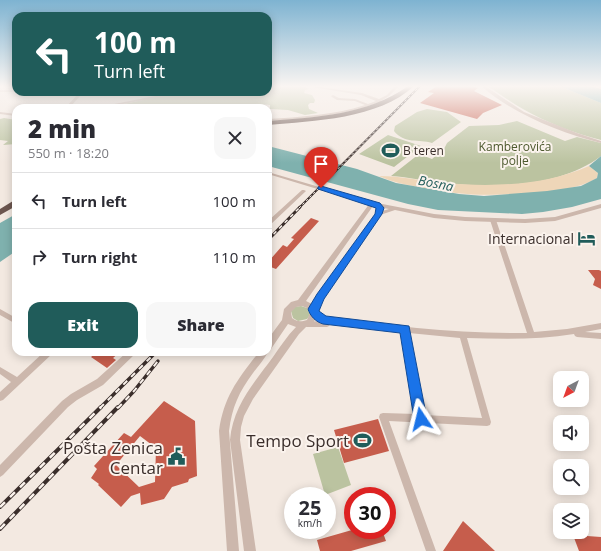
<!DOCTYPE html>
<html lang="en">
<head>
<meta charset="utf-8">
<style>
  :root { --surface:#fff; --page:#f7f7f7; --text:#2b2b33; --muted:#7c7c81; --line:#e1e1e2; --accent:#205c5a }
  body { margin:0; font-family:"Open Sans",sans-serif; background:var(--page); color:var(--text); height:100vh; display:flex; flex-direction:column; font-size:15px; white-space:nowrap }
  * { box-sizing:border-box; margin:0 }
  p { font-size:13px; color:var(--muted) }
  .icon { flex:none; width:22px; height:22px; fill:none; stroke:currentColor; stroke-width:2; stroke-linecap:round; stroke-linejoin:round }
  .map { position:relative; flex:1; overflow:hidden }
  .panel { position:absolute; left:12px; top:104px; width:260px; height:252px; display:flex; flex-direction:column; background:var(--surface); border-radius:12px; box-shadow:0 2px 10px #0003 }
  .panel>* { flex:none }
  .top-card { position:absolute; left:12px; top:12px; width:260px; height:84px; border-radius:12px; box-shadow:0 2px 10px #0003; background:#205c5a; color:#fff; overflow:hidden }
  .needle { width:26px; rotate:221deg }
  .buttons { position:absolute; left:553px; top:371px; display:grid; gap:8px }
  .buttons a { display:grid; place-items:center; width:36px; height:36px; border-radius:8px; background:var(--surface); box-shadow:0 2px 10px #0003; font-size:20px }
  .speed { position:absolute; left:284px; top:487px; display:flex; gap:8px; font-size:20px; font-weight:700; text-align:center }
  .speed>* { display:grid; place-content:center; width:52px; height:52px; border-radius:50%; background:var(--surface); box-shadow:0 2px 10px #0003; line-height:1 }
  .speed small { font-size:10px; font-weight:400 }
  .speed .limit { border:6px solid #d22; background:#fff; color:#111 }
  .pin { position:absolute; display:grid; place-items:center; width:34px; height:34px; color:#fff; margin:-41px -17px; border-radius:50% 50% 50% 0; rotate:-45deg; box-shadow:0 0 4px #0007 }
  .pin .icon { rotate:45deg }
  .me { position:absolute; width:44px; margin:-22px; rotate:350deg; stroke-linejoin:round; filter:drop-shadow(0 0 3px #0008) }
  .turn { display:flex; align-items:center; gap:14px; height:84px; padding:0 16px; font-size:18px }
  .turn .icon { width:52px; height:52px; stroke-width:2.5 }
  .turn b { display:block; font-size:28px; line-height:34px }
  .round { display:grid; place-items:center; flex:none; width:42px; height:42px; border-radius:12px; background:var(--page) }
  .overview { display:flex; align-items:center; justify-content:space-between; height:68px; padding:0 16px }
  h1 { font-size:24px; font-weight:800; line-height:30px }
  .action { display:flex; gap:8px; margin-top:auto; padding:8px 16px }
  .action a { flex:1; height:46px; border-radius:12px; background:var(--accent); color:#fff; font-size:16px; font-weight:800; line-height:46px; text-align:center }
  .action a+a { background:var(--page); color:var(--text) }
  ul { padding:0; list-style:none }
  li { display:flex; align-items:center; gap:12px; height:56px; padding:0 16px; border-top:1px solid var(--line) }
  li div { flex:1 }
  li b { display:block; font-size:15px }
  li em { font-style:normal }
  .map>svg:first-child { display:block }
  .green { fill:#bbc3a0 }
  .sand { fill:#eed6b8 }
  .water { fill:#7fb1ae }
  .building { fill:#c65d4c; fill-rule:evenodd }
  .lines { fill:none; stroke-linecap:round; stroke-linejoin:round }
  .minor { fill:#ccb7ac; fill-rule:evenodd }
  .tertiary { fill:#ccb7ac; fill-rule:evenodd }
  .trunk { fill:#6c564f; fill-rule:evenodd }
  .rail-far3-casing { stroke:#3a2e2b; stroke-width:2 }
  .rail-far2-casing { stroke:#3a2e2b; stroke-width:3 }
  .rail-far1-casing { stroke:#3a2e2b; stroke-width:3.5 }
  .rail-casing { stroke:#3a2e2b; stroke-width:4 }
  .rail-far3 { stroke:#fbf3ed; stroke-width:1; stroke-dasharray:2.5; stroke-linecap:butt }
  .rail-far2 { stroke:#fbf3ed; stroke-width:1.5; stroke-dasharray:4; stroke-linecap:butt }
  .rail-far1 { stroke:#fbf3ed; stroke-width:2; stroke-dasharray:5.5; stroke-linecap:butt }
  .rail { stroke:#fbf3ed; stroke-width:2.5; stroke-dasharray:7; stroke-linecap:butt }
  .route { fill:#1a73e8; stroke:#114b97 }
  .labels { text-anchor:middle; dominant-baseline:central; stroke-width:4; stroke-linejoin:round; paint-order:stroke }
  .far-park-label { font-size:12px; fill:#4d592e; stroke:#fbf3ed }
  .far-poi-label { font-size:12px; fill:#3a2e2b; stroke:#fbf3ed; text-anchor:start }
  .far-water-label { font-size:13px; font-style:italic; fill:#205c5a; stroke:#fbf3ed }
  .poi-label { font-size:14px; fill:#3a2e2b; stroke:#fbf3ed; text-anchor:end }
  .near-poi-label { font-size:17px; fill:#3a2e2b; stroke:#fbf3ed; text-anchor:end }
</style>
</head>
<body>
<div class="map">
<svg width="601" height="551" viewBox="0 0 601 551">
  <rect width="100%" height="100%" fill="#f3e9e1"/>
  <path class="green" d="M268,86H302L309,89L305,90L304,93L312,95L315,100L314,103H310L308,105L309,109L318,113L305,115L288,110L270,109V105C259,103 248,108 238,108C230,108 221,107 212,108H106L161,96L173,92H268Z
    M487,86H559L601,103V140C574,133 547,123 523,109C510,102 499,93 487,86Z
    M427,109L447,112L461,122L432,143C419,139 404,144 394,131L395,126L417,112Z
    M4,118L16,120V144L3,145L8,141L0,140V119Z
    M517,121L565,141L577,137L601,143V156C560,188 492,188 443,183C425,181 409,177 391,176L419,154L432,159L444,149L447,143L469,126L499,125Z
    M388,135L421,146L394,167L359,154Z
    M301,306L307,308L310,315L307,319L298,321L293,318L291,311L295,307Z
    M338,447L351,485L325,495L313,454Z"/>
  <path class="sand" d="M589,166L598,173L597,178C578,189 555,191 532,193C491,196 461,196 420,187C406,185 392,182 379,176C401,176 422,181 443,183C492,187 544,186 589,166Z"/>
  <path class="water" d="M559,86H590L601,89V103Z
    M268,146L357,169L396,183L459,194L484,196L547,191L581,186L597,178L598,173L589,166L601,156V199L572,207L543,212L522,214L438,210L408,204L268,166Z
    M16,214V251L0,262V223Z"/>
  <path class="building" d="M437,86H471L478,88L474,91L502,105L483,113L477,119L420,103L434,93L428,92Z
    M311,218L319,221L276,269L268,266V262L283,245L287,247L294,239L291,238Z
    M588,270H599L601,271V289L593,285L595,279Z
    M97,352H120L113,358L116,360L107,368L91,357Z
    M164,401L195,421L197,476L189,479L188,482L172,487L164,499L141,505L140,493L131,496L121,507L98,485L99,484L91,478L97,469L94,466L124,433L131,437ZM140,436L156,448L155,482L139,487L116,465Z
    M378,419L389,451L344,463L334,430Z
    M463,521L495,551H443Z
    M352,530H382L386,541L351,551H320L317,540Z
    M573,535L601,537V551H579Z"/>
  <g class="lines">
    <path class="minor" d="M306,86H313L362,93L379,99L387,95L395,86H399L389,96L381,101V102L359,109L338,114L299,119L268,121V119C300,117 334,115 365,105L355,101L337,100L332,97L331,96L333,95L339,98L355,99L368,104L376,101L361,95Z
      M0,90H16V92H0Z
      M80,92H84L69,108H65Z
      M168,92H173L161,97L101,108H94L160,95Z
      M0,112L16,114V116L0,114Z
      M268,172L374,203V204L372,205H370L268,174Z
      M302,190H304L306,191L270,225L268,226V221Z
      M493,218L496,220L534,332L567,329L601,323V329L585,332L601,333V339L577,337L575,336L574,334C539,340 503,339 467,338L491,422L490,425L487,426L389,421L436,551H426L379,417L380,414L383,413L416,414L402,332L330,324L329,326L327,327H307L305,326L304,324L305,322L320,321L311,313L312,311L314,310L325,317C392,326 458,334 527,333L490,220ZM409,333L460,338L482,418L424,415Z
      M0,309L16,318V324L0,315Z
      M44,352H53L52,354L3,400L0,401V392L11,382L0,374V367L17,377Z
      M127,352H136L135,354L103,385L77,400L68,407L3,475L0,477V465L62,401L71,394L97,379Z"/>
    <path class="tertiary" d="M481,86H485L524,112L577,133L601,141V143C559,132 515,115 481,86Z
      M596,86H601V88Z
      M372,202L434,214L465,217L525,219L555,217L601,204V208L555,221L525,223L465,221L434,218L395,210L380,215L323,299L316,310L318,313L313,324L306,327L299,334L253,399L244,416L241,427L240,440L256,551H244L230,440C233,406 254,383 273,357C280,347 287,336 296,327L288,324L271,349L268,350V339L282,320L284,309L291,302L298,300L370,203ZM373,206L389,209L376,213L312,304L306,301ZM302,306L307,308L310,313L307,320C301,322 297,322 292,318L291,312L296,307Z
      M259,352H268C264,360 258,366 253,373C239,392 232,407 229,431L239,551H227L219,431C224,396 238,379 259,352Z"/>
    <path class="trunk" d="M408,86H414C379,119 313,121 268,125V121C317,117 367,115 408,86Z
      M13,201H16V206L0,215V209Z"/>
    <defs>
      <path id="rail-far3" d="M299,208L420,86"/>
      <path id="rail-far2" d="M268,240L300,207"/>
      <path id="rail-far1" d="M100,408L156,352
        M118,408L134,391L158,361"/>
      <path id="rail" d="M0,507L101,407
        M0,529L118,407"/>
    </defs>
    <use href="#rail-far3" class="rail-far3-casing"/>
    <use href="#rail-far2" class="rail-far2-casing"/>
    <use href="#rail-far1" class="rail-far1-casing"/>
    <use href="#rail" class="rail-casing"/>
    <use href="#rail-far3" class="rail-far3"/>
    <use href="#rail-far2" class="rail-far2"/>
    <use href="#rail-far1" class="rail-far1"/>
    <use href="#rail" class="rail"/>
  </g>
  <linearGradient id="sky" x2="0" y2="1"><stop stop-color="#7eb3d1"/><stop offset="0.53" stop-color="#faf5f2"/><stop offset="1" stop-color="#faf5f2" stop-opacity="0"/></linearGradient>
  <rect width="601" height="163" fill="url(#sky)"/>
  <path class="route" d="M321,186L380,203L384,208L382,214L324,299L319,311L326,316L409,326L427,419L425,423L421,425L416,423L414,419L400,333L323,324C316,322 310,316 308,309L317,294L375,214L376,208L318,189V187Z"/>
  <defs>
    <symbol id="stadium-bare" viewBox="-9 -9 18 18"><path d="M0-5a6.5 5 0 1 0 0 10a6.5 5 0 1 0 0-10ZM-3.5-1.8h7v3.6h-7Z" fill="#205c5a" stroke="#fbf3ed" stroke-width="2.5" paint-order="stroke"/></symbol>
    <symbol id="hotel-bare" viewBox="-9 -9 18 18"><path d="M-6-4.5h1.5V1H6V5H4.5V3h-9V5H-6ZM-4 0a1.8 1.8 0 1 1 3.6 0ZM.5 0V-2.5h3Q6-2.5 6 0Z" fill="#205c5a" stroke="#fbf3ed" stroke-width="2.5" paint-order="stroke"/></symbol>
    <symbol id="civic-bare" viewBox="-9 -9 18 18"><path d="M-.6-6.5H3V-4.5H.6V-3L4-1V1h2V6H-6V1h2V-1L-.6-3ZM-1.2 2.5V6h2.4V2.5Z" fill="#205c5a" stroke="#fbf3ed" stroke-width="2.5" paint-order="stroke"/></symbol>
  </defs>
  <g fill-rule="evenodd">
    <use href="#stadium-bare" x="378" y="138" width="25" height="25"/>
    <use href="#hotel-bare" x="574" y="226" width="25" height="25"/>
    <use href="#stadium-bare" x="350" y="428" width="25" height="25"/>
    <use href="#civic-bare" x="164" y="444" width="25" height="25"/>
  </g>
  <g class="labels">
    <g class="far-park-label">
      <text x="515" y="146">Kamberovića<tspan x="515" dy="14">polje</tspan></text>
    </g>
    <g class="far-poi-label">
      <text x="403" y="150">B teren</text>
    </g>
    <g class="far-water-label">
      <text transform="translate(436 183) rotate(11)">Bosna</text>
    </g>
    <g class="poi-label">
      <text x="574" y="238">Internacional</text>
    </g>
    <g class="near-poi-label">
      <text x="349" y="440">Tempo Sport</text>
      <text x="163" y="447">Pošta Zenica<tspan x="163" dy="20">Centar</tspan></text>
    </g>
  </g>
</svg>
<div class="buttons">
<a><svg class="needle" viewBox="-14 -14 28 28"><path d="M0-13l5 13h-10z" fill="#e53935"/><path d="M0 13l5-13h-10z" fill="#7c7c81"/></svg></a>
<a><svg class="icon" aria-label="sound" viewBox="0 0 24 24"><path d="M4 9h4l5-4v14l-5-4H4zM17 9q2 3 0 6"/></svg></a>
<a><svg class="icon" aria-label="search" viewBox="0 0 24 24"><circle cx="10" cy="10" r="6"/><path d="M15 15l6 6"/></svg></a>
<a><svg class="icon" aria-label="layers" viewBox="0 0 24 24"><path d="M12 4l9 5-9 5-9-5zM3 14l9 5 9-5"/></svg></a>
</div>
<div class="speed"><div>25<small>km/h</small></div><div class="limit">30</div></div>
<div class="pin" style="left:321px;top:188px;background:#d93025"><svg class="icon" aria-label="arrive" viewBox="0 0 24 24"><path d="M6 21V4h12l-3 4 3 4H6"/></svg></div>
<svg class="me" style="left:421px;top:419px" viewBox="-20 -20 40 40"><path d="M0-17L14 15 0 8-14 15z" fill="#1a73e8" stroke="#fff" stroke-width="4"/></svg>
<div class="top-card">
<div class="turn"><svg class="icon" aria-label="left" viewBox="0 0 24 24"><path d="M17 20v-9H6M10 6l-5 5 5 5"/></svg><div><b>100 m</b>Turn left</div></div>
</div>
<section class="panel">
<div class="overview"><div><h1>2 min</h1><p>550 m · 18:20</p></div><a class="round"><svg class="icon" aria-label="close" viewBox="0 0 24 24"><path d="M6 6l12 12M18 6L6 18"/></svg></a></div>
<ul>
<li><svg class="icon" aria-label="left" viewBox="0 0 24 24"><path d="M17 20v-9H6M10 6l-5 5 5 5"/></svg><div><b>Turn left</b></div><em>100 m</em></li>
<li><svg class="icon" aria-label="right" viewBox="0 0 24 24"><path d="M7 20v-9h11M14 6l5 5-5 5"/></svg><div><b>Turn right</b></div><em>110 m</em></li>
</ul>
<div class="action"><a>Exit</a><a>Share</a></div>
</section>
</div>
</body>
</html>
